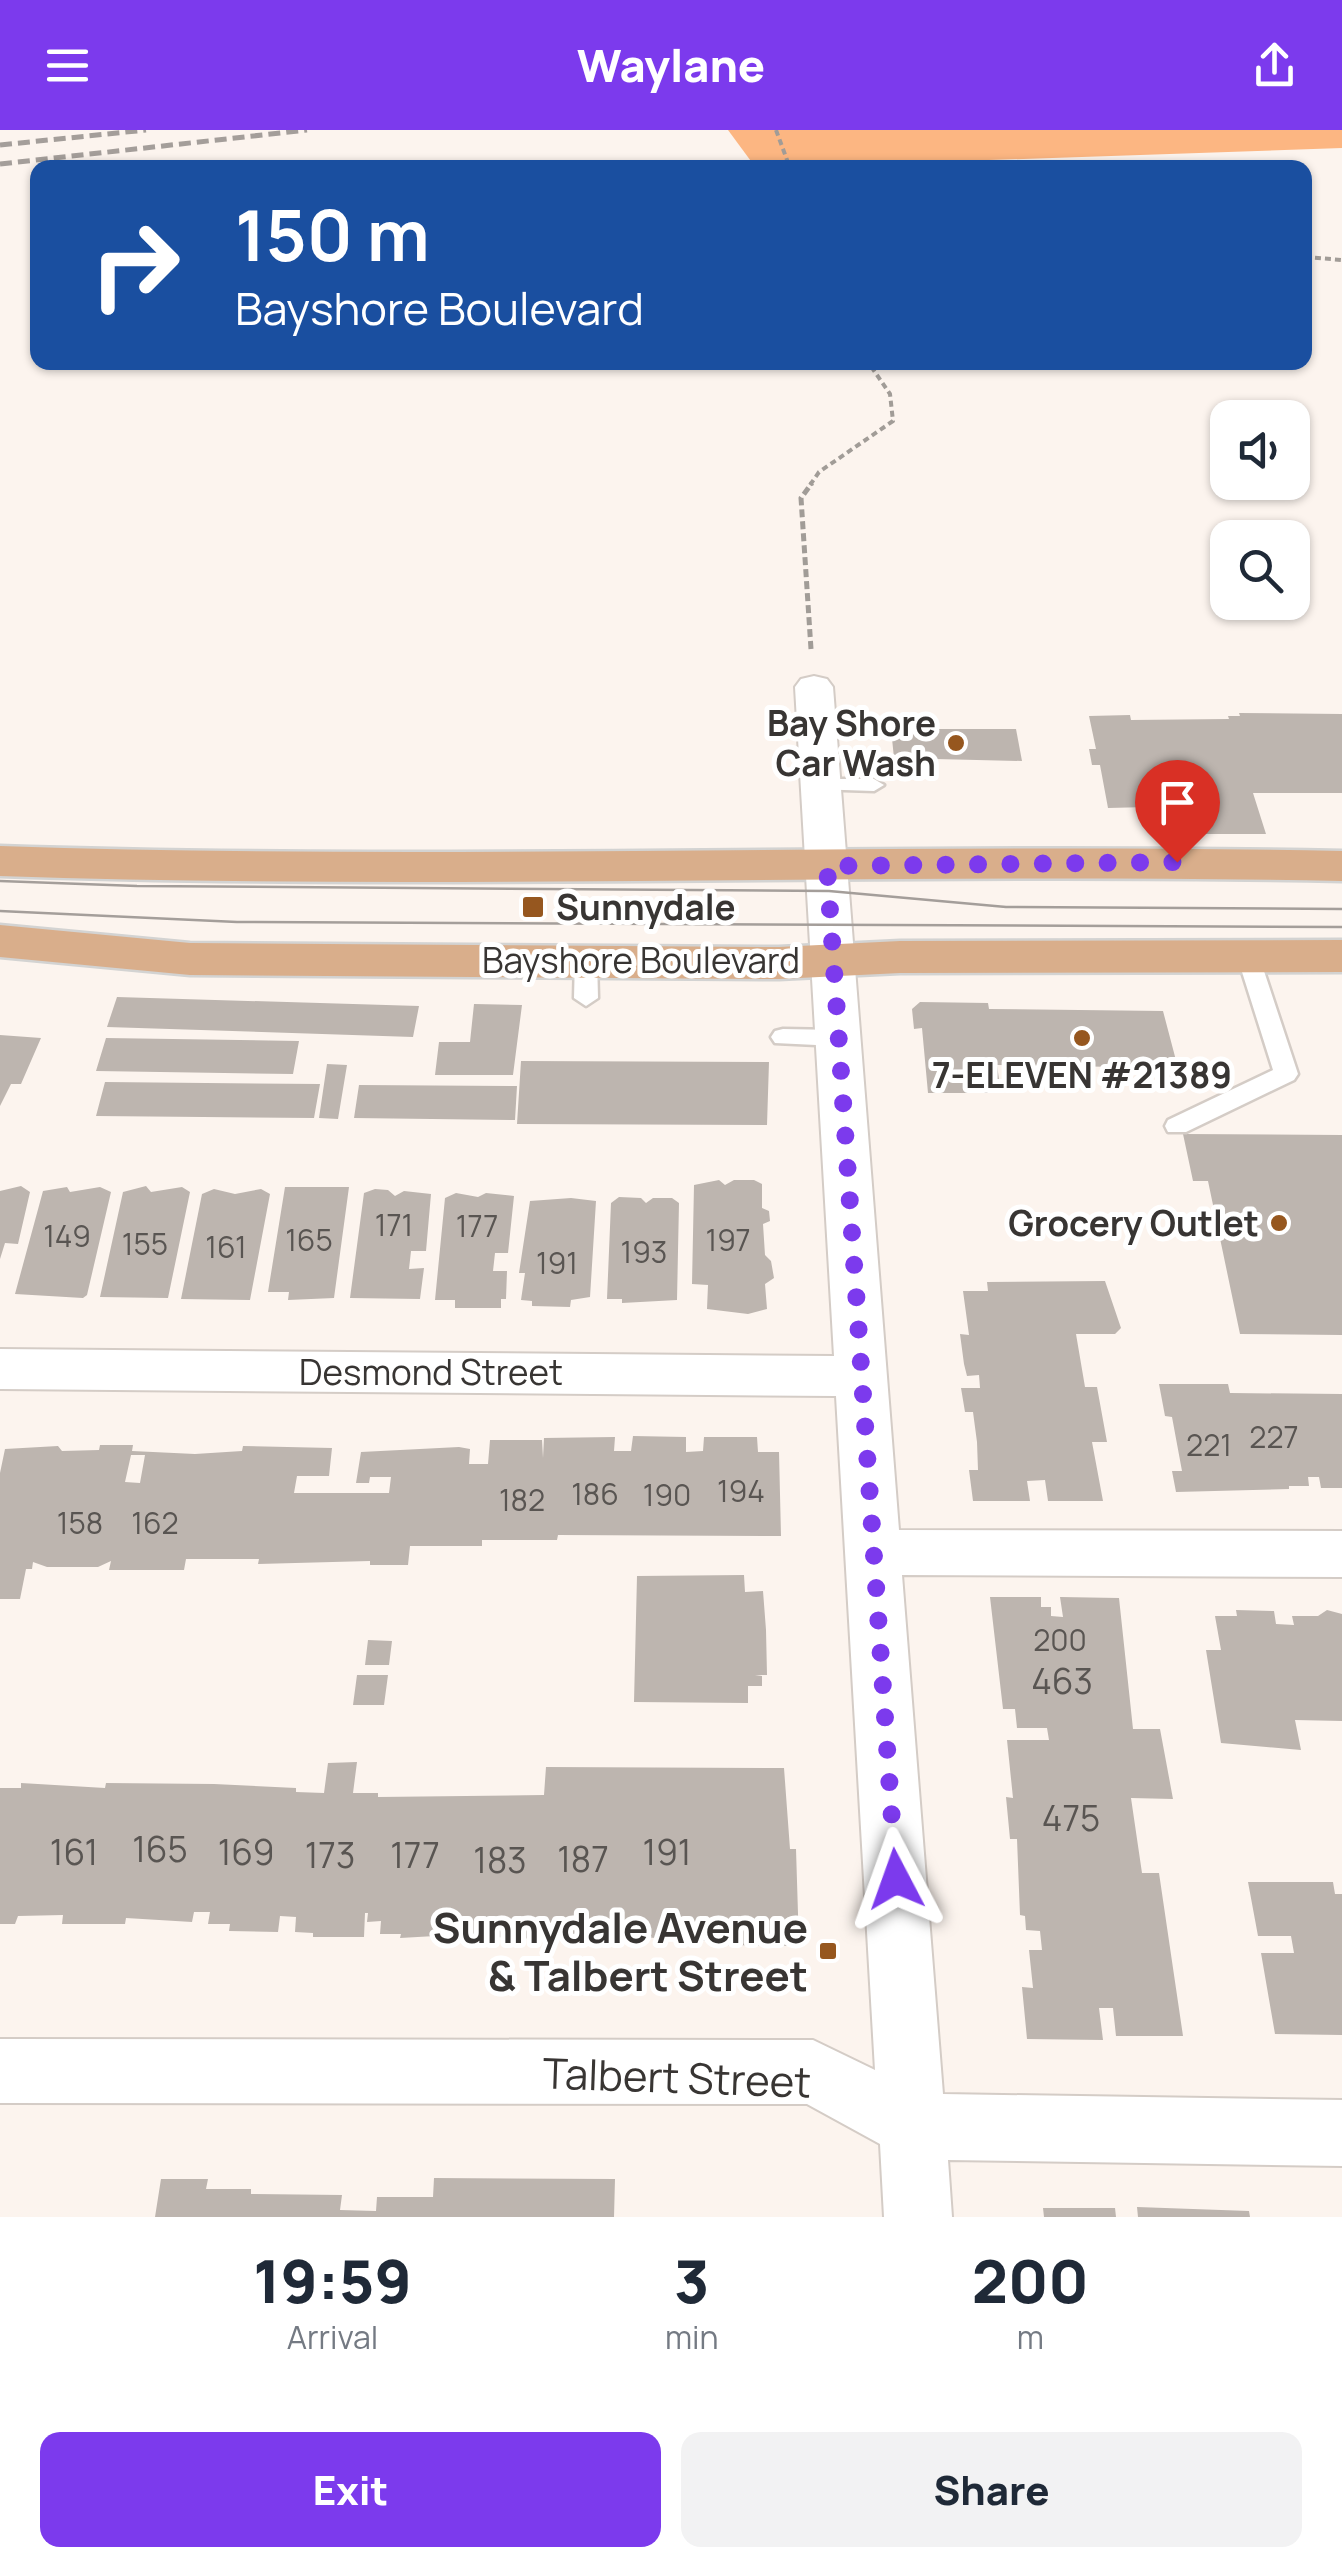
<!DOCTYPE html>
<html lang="en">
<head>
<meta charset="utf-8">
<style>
  :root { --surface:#fff; --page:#f2f2f3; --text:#1f2937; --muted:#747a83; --accent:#7c3aed }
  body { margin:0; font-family:Manrope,sans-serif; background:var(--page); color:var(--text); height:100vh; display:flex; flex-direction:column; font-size:38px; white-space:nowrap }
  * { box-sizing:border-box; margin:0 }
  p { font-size:32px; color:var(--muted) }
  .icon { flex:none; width:55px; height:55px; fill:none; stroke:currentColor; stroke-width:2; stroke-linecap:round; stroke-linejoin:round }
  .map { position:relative; height:2087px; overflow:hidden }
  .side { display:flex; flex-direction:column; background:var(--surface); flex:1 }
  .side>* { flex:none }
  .top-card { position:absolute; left:30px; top:30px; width:1282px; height:210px; border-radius:20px; box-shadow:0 2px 8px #0004; background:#1a4fa0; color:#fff; overflow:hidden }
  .controls { position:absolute; left:1210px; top:270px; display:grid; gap:20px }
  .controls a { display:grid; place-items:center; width:100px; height:100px; border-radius:20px; background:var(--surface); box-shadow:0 2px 8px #0004; font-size:50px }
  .pin { position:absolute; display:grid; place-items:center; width:85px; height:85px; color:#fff; margin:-102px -42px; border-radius:50% 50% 50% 0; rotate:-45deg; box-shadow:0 0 10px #0007 }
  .pin .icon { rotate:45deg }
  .me { position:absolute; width:110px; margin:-55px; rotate:356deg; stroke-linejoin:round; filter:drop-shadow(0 0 8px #0008) }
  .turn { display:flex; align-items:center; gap:35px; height:210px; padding:0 40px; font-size:45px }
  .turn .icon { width:130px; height:130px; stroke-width:2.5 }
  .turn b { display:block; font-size:70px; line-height:85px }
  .eta { display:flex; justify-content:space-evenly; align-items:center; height:170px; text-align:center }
  .eta b { font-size:60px; font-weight:800; line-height:70px }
  .action { display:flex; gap:20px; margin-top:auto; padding:20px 40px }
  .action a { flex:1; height:115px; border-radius:20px; background:var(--accent); color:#fff; font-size:40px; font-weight:800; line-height:115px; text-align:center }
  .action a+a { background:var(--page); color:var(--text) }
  header { display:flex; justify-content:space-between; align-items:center; height:130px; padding:0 40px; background:var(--accent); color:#fff; font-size:45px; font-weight:800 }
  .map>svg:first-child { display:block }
  .green { fill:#fcb682 }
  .building { fill:#bdb5af; fill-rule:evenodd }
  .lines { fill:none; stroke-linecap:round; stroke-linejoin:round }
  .service-casing { stroke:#d4ccc6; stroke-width:5 }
  .minor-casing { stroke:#d4ccc6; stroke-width:4 }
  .primary-casing { stroke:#d3d3d2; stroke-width:5 }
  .path-far1 { stroke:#a19c97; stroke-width:4; stroke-dasharray:6 4; stroke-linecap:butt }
  .path { stroke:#a19c97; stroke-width:5; stroke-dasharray:8 4; stroke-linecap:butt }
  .service { fill:#fff; fill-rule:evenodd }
  .minor { fill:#fff; fill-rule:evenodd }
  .primary { fill:#d9ae8b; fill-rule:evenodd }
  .tram { stroke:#a49e9a; stroke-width:2.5 }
  .rail { stroke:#a49e9a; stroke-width:5; stroke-dasharray:12 6; stroke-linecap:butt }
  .route { stroke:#7c3aed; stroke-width:18; stroke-dasharray:0 32.4 }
  .poi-dot { fill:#96571f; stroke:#fff; stroke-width:4 }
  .labels { text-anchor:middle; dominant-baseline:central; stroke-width:10; stroke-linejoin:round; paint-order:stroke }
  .number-label { font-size:30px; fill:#595552 }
  .poi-label { font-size:35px; font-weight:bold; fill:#383533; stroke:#fff; text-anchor:end }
  .street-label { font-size:35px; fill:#383533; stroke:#fff }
  .near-number-label { font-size:35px; fill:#595552 }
  .near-poi-label { font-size:42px; font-weight:bold; fill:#383533; stroke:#fff; text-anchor:end }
  .near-street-label { font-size:42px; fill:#383533; stroke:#fff }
</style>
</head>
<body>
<header><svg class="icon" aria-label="menu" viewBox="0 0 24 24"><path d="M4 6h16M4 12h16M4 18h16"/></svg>Waylane<svg class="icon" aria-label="share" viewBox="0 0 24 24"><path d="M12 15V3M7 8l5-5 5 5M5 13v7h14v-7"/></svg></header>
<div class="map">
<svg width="1342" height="2087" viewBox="0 0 1342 2087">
  <rect width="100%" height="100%" fill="#fcf4ee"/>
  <path class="green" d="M728,0H1342V18L756,38Z"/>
  <path class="building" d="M1239,583L1342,584V663H1253L1266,704H1155L1148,677L1108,678L1100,635H1092L1089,619H1096L1089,586L1130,585L1131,590L1229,589L1228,586H1240Z
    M891,599H1016L1022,631L894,628Z
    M117,867L419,876L413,907L107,897Z
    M920,872L988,873L989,879L1163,881L1178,938L997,935L1001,963H928L922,898L914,899L912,879Z
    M474,874L522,875L513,945H435L439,912H470Z
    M0,905L41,908L21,954H11L0,976Z
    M106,908L299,911L293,944L96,941Z
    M521,931L769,932L767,995L517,994Z
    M327,934L347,935L338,989L319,988Z
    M105,952L320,954L314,988L96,986Z
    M359,955L517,956L515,990L354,988Z
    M1183,1004L1342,1005V1205L1240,1204L1208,1051H1193Z
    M719,1050L725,1055L734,1050H754L762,1054V1078L769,1081L770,1091L763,1094L765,1125L771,1131L774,1148L765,1154L767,1179L748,1184L707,1179L708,1155L692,1154L694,1055Z
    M21,1056L30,1062L18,1114L5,1113L0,1129V1061Z
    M146,1056L151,1062L182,1057L190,1062L168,1168L100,1167L123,1062Z
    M67,1057L70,1062L100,1057L111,1062L87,1165L83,1168L15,1164L43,1061Z
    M285,1057H349L334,1168L288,1170L289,1162H268Z
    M214,1059L235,1064L261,1059L270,1064L250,1170L181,1169L202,1064Z
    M375,1059L388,1060L395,1066L404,1061L431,1064L426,1121H411L409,1139L424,1138L420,1169L350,1168L364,1063Z
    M456,1063L478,1067L486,1063L514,1066L508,1123H495L493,1141H507L506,1169H501V1178H455V1170H435L445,1068Z
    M619,1067L641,1068L646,1073L653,1068H672L679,1073L677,1170L622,1173V1169H607L611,1073Z
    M571,1068L596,1071L590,1167L571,1170L570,1177L532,1176V1171L521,1170L525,1143H519L530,1071Z
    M1105,1151L1121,1198L1115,1204H1076L1085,1257H1097L1107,1312H1092L1103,1371H1048L1045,1350L1027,1351L1030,1371H973L969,1340H978L977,1312L973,1282H965L961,1258H980L979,1245L967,1246L964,1234L960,1204L969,1205L963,1161H988L987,1152Z
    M1159,1254H1228L1230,1263L1342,1264V1358H1321L1319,1347H1308L1309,1356H1289V1359L1176,1362L1172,1341H1182L1172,1287L1165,1286Z
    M633,1306L686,1307V1322L703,1321L704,1307H757L758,1322H779L781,1406L558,1405L557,1410H482V1416H410L408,1435H370V1431L258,1434L259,1429H186L184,1440H109L111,1431L98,1437H47L33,1432L32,1439H26L20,1469H0V1343L5,1319L58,1316L62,1321L99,1320L100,1315H133L132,1321L195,1324L242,1321L243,1316L332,1318L329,1346H297L294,1363H389L391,1347H370L369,1353H356L361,1322L459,1317L470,1319L469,1334H488L490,1310H542L543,1328L544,1308L615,1307L614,1321H631ZM131,1325H145L140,1353L125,1352Z
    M744,1445L745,1462L763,1461L766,1500L767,1545H755L762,1546V1556H748V1573L634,1572L637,1446Z
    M990,1467H1041V1477H1051V1486L1063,1487L1060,1467L1119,1468L1133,1599H1160L1173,1669L1131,1668L1142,1743H1159L1183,1906H1116L1113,1878H1099L1103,1910L1027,1909L1022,1857L1033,1858L1029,1820H1042L1040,1801L1026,1800L1025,1786L1020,1785L1017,1709H1010L1006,1667L1013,1668L1007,1610H1049L1047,1598H1017L1015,1579H1003Z
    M1236,1480L1274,1481L1276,1494L1294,1495L1292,1486H1318L1327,1480L1342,1484V1591L1295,1590L1301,1620L1221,1613L1206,1520H1221L1215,1486H1237Z
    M368,1510L392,1511L389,1535H365Z
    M357,1545H388L384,1575H353Z
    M357,1632L353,1663H378V1667L544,1665L546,1637L784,1638L790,1719H796L799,1816L709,1815L710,1811L639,1807H554L555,1793H538V1809L453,1805L400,1808L401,1804H380L381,1791L367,1792L368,1783H365L364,1807H313V1803L295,1802L296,1787L280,1786L278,1802L229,1801L230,1794H208L210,1782H194L192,1792L126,1788L125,1794H62L63,1785L18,1786L15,1794H0V1658H21V1653L105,1658L106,1653L214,1654L296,1658V1662L324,1663L328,1633Z
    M1248,1752H1333L1335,1764H1342V1905L1275,1904L1261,1823H1294L1291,1806H1258Z
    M434,2048L615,2049L614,2087H155L161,2049H208L206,2059H251V2064L342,2065L340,2080L376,2081L377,2067H433Z
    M1137,2077L1249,2081L1250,2087H1138Z
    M1043,2078H1115L1116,2087H1044Z"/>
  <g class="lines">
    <defs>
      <path id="service" d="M821,649H874L884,655L874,661L814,659L811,655Z
        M1248,819L1259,826L1298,944L1294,950L1186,1002H1168L1165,996L1168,990L1273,940L1237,826Z
        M586,822L597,829L598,868L586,876L574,868L575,829Z
        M783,899L837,900L849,908L837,916L775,913L771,907L775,901Z"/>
      <path id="minor" d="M814,546L827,549L833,557L899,1400L1342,1401V1447L902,1445L943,1964L1342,1970V2036L948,2030L952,2087H884L880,2014L807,1974L0,1973V1909L813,1910L875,1940L836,1266L0,1259V1219L834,1226L795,557L801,549Z"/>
      <path id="primary" d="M0,716C447,731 895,712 1342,721V751C895,742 447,761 0,746Z
        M0,795L190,813L779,817L900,811L1342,810V842L900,843L779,849L190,845L0,827Z"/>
    </defs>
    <use href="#service" class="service-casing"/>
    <use href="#minor" class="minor-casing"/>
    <use href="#primary" class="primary-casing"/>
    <path class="path-far1" d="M776,0L790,38
      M1305,127L1342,130
      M810,355L819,342L893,291L890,264L868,232"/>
    <path class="path" d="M811,519L801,368L812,353"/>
    <use href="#service" class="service"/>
    <use href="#minor" class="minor"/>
    <use href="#primary" class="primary"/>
    <path class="tram" d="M0,751L137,756L829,761L1006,777L1342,779
      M0,781L237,792L1342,797"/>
    <path class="rail" d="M0,15L146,0
      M0,34L307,0"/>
  </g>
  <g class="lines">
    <path class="route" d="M896,1749L827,736L1177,732"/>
  </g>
  <g class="poi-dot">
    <circle cx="956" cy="613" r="10"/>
    <rect x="521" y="765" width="24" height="24" rx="5"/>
    <circle cx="1082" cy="908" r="10"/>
    <circle cx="1279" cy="1093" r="10"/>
    <rect x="818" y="1811" width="20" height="20" rx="5"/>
  </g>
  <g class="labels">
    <g class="number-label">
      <text x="394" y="1094">171</text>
      <text x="477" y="1095">177</text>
      <text x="67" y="1105">149</text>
      <text x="309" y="1109">165</text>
      <text x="728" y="1109">197</text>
      <text x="145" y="1113">155</text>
      <text x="226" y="1116">161</text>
      <text x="644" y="1121">193</text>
      <text x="557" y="1132">191</text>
      <text x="1274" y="1306">227</text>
      <text x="1209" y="1314">221</text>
      <text x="741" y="1360">194</text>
      <text x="595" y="1363">186</text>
      <text x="667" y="1364">190</text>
      <text x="522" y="1369">182</text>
      <text x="80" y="1392">158</text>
      <text x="155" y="1392">162</text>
      <text x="1060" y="1509">200</text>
    </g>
    <g class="poi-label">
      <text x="936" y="593">Bay Shore<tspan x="936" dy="40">Car Wash</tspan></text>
      <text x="556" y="777" text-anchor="start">Sunnydale</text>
      <text x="1082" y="945" text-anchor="middle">7-ELEVEN #21389</text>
      <text x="1259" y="1093">Grocery Outlet</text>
    </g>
    <g class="street-label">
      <text x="641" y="830">Bayshore Boulevard</text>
      <text x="431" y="1242">Desmond Street</text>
    </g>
    <g class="near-number-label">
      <text x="1062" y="1551">463</text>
      <text x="1071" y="1688">475</text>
      <text x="160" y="1719">165</text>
      <text x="74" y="1722">161</text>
      <text x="246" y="1722">169</text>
      <text x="667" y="1722">191</text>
      <text x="330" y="1725">173</text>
      <text x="415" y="1725">177</text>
      <text x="583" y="1729">187</text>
      <text x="500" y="1730">183</text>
    </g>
    <g class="near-poi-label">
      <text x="808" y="1797">Sunnydale Avenue<tspan x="808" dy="48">&amp; Talbert Street</tspan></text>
    </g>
    <g class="near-street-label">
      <text transform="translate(677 1947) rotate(2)">Talbert Street</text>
    </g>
  </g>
</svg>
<div class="controls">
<a><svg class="icon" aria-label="sound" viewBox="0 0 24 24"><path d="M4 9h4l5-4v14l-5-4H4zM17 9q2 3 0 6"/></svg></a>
<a><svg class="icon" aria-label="search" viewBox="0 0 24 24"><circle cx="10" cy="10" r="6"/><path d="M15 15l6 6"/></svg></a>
</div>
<div class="pin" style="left:1177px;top:732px;background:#d93025"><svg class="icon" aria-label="arrive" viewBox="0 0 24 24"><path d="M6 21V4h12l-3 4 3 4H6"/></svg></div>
<svg class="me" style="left:896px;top:1749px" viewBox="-20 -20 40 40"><path d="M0-17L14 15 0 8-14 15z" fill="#7c3aed" stroke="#fff" stroke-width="4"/></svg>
<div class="top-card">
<div class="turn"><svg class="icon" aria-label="right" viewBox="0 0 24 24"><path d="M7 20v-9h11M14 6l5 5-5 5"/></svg><div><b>150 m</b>Bayshore Boulevard</div></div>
</div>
</div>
<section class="side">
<div class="eta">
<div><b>19:59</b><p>Arrival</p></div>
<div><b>3</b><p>min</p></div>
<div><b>200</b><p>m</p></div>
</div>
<div class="action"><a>Exit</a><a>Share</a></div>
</section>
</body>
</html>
